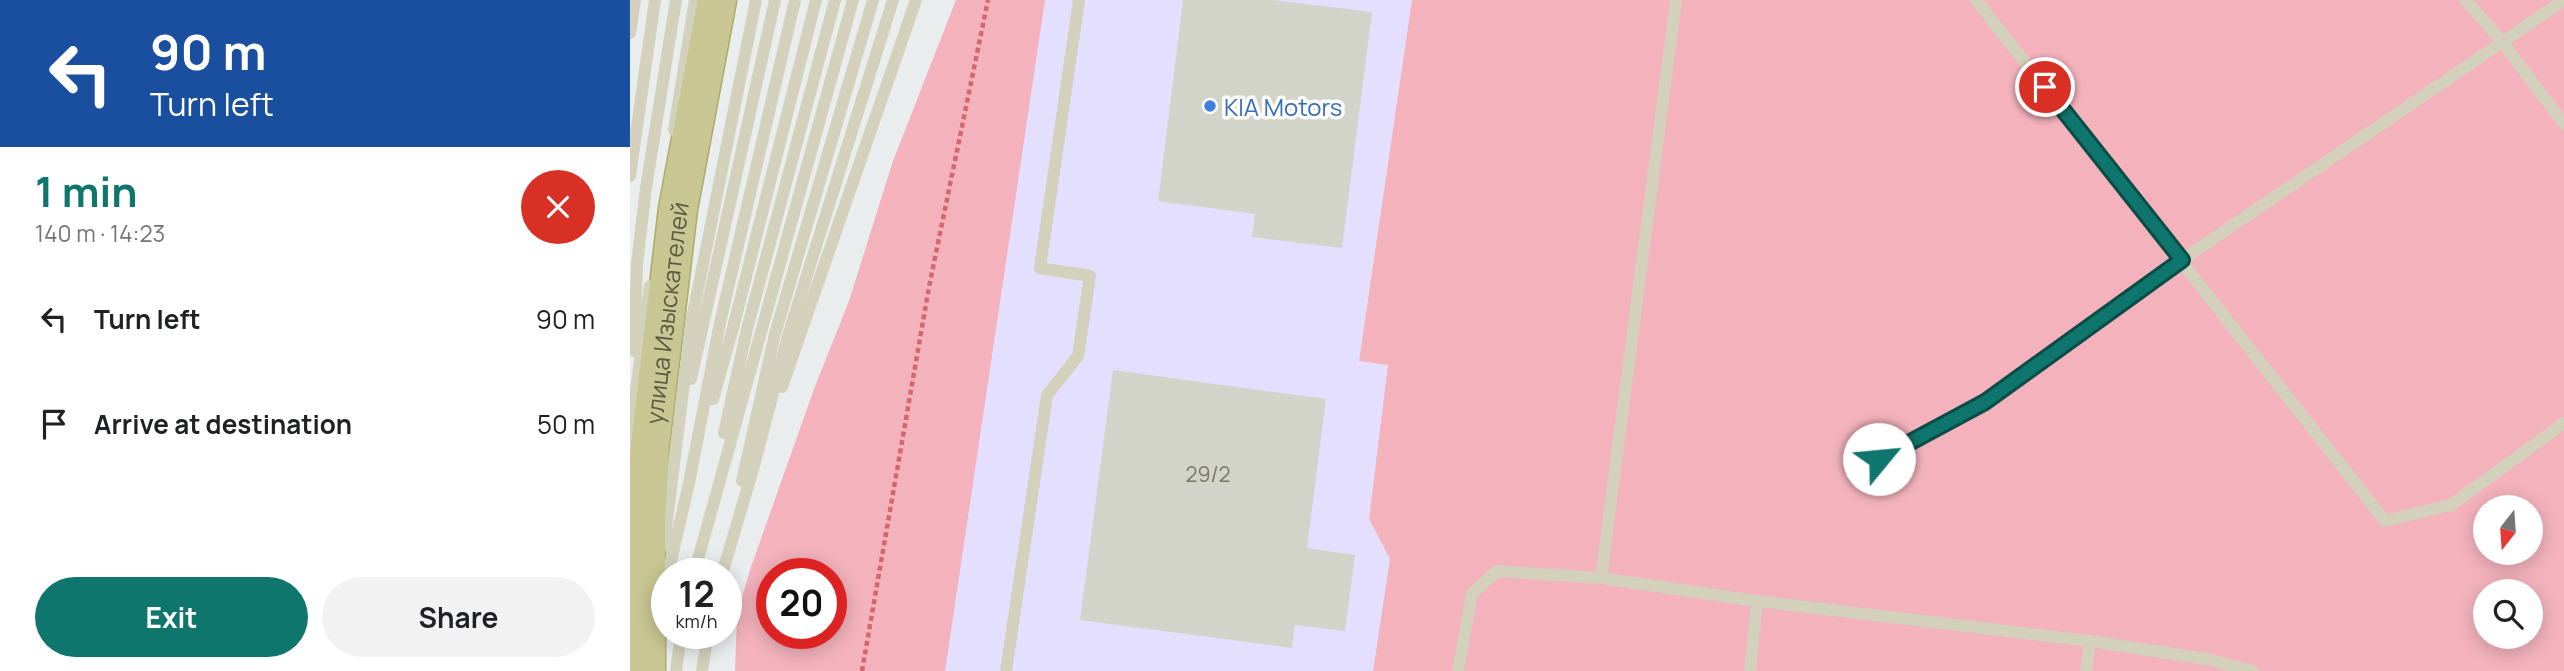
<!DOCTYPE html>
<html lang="en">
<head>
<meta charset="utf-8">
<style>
  :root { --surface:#fff; --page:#f2f2f2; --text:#202124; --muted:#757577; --accent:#0f766e }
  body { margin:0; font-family:Manrope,sans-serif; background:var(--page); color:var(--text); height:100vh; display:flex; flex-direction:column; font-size:26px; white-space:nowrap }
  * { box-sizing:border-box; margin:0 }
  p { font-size:23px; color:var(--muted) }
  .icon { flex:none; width:38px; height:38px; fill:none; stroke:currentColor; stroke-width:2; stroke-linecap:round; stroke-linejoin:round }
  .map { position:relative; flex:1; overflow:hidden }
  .details { display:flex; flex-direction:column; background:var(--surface); width:630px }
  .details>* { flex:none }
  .top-card { background:#1a4fa0; color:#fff; overflow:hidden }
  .needle { width:46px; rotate:197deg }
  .buttons { position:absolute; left:1843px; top:495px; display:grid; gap:14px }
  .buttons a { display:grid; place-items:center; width:70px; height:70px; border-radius:50%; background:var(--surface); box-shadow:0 4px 18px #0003; font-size:35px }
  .speed { position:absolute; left:21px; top:558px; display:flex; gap:14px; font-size:35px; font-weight:700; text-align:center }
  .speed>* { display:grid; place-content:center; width:91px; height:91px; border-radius:50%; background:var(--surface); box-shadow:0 4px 18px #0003; line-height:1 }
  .speed small { font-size:18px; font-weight:400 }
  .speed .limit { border:10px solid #d22; background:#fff; color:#111 }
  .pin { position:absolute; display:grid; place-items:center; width:60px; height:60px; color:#fff; margin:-30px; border:4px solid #fff; border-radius:50%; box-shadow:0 2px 7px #0007 }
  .me { position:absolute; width:77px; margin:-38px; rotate:62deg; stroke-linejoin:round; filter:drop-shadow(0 0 5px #0008) }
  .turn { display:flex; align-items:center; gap:24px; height:147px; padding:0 35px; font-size:32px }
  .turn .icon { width:91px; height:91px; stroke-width:2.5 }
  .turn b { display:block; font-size:49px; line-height:60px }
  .round { display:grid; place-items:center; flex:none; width:74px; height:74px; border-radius:37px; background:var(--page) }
  .head { display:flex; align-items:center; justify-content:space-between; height:119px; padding:0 35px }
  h1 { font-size:42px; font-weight:700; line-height:52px; color:var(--accent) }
  .action { display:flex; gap:14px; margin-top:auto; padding:14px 35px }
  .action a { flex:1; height:80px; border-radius:42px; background:var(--accent); color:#fff; font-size:28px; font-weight:700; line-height:80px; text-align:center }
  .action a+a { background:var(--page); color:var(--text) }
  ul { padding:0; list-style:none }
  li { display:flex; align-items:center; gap:21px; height:105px; padding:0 35px }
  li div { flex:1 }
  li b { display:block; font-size:26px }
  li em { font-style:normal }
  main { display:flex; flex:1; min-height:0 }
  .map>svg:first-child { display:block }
  .commercial { fill:#e4dffe }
  .green { fill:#f3b2bc; fill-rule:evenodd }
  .building { fill:#d2d4c9 }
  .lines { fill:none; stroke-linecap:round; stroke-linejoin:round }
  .trunk-casing { stroke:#acab67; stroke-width:41 }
  .path { stroke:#d4676a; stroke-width:4.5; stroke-dasharray:5 3.5; stroke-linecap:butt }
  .service { stroke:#d3d1bc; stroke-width:12 }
  .trunk { stroke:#c8c692; stroke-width:38 }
  .route-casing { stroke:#0a4d48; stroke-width:18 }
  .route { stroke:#0f766e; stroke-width:12 }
  .shop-dot { fill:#3f7fe0; stroke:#fff; stroke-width:2.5 }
  .labels { text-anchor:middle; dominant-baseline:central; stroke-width:7; stroke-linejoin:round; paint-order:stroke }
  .number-label { font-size:21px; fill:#787864 }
  .shop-label { font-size:24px; fill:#366cbe; stroke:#fff; text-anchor:start }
  .street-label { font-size:24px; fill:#5a5942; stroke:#fff }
</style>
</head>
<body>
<main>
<section class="details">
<div class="top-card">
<div class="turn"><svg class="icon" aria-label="left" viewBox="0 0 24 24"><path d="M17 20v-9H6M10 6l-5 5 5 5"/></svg><div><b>90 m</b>Turn left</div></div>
</div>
<div class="head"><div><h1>1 min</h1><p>140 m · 14:23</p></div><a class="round" style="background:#d93025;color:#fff"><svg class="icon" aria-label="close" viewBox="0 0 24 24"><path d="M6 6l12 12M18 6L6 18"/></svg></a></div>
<ul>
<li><svg class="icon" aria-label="left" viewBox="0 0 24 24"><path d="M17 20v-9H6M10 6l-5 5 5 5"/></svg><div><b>Turn left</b></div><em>90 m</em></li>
<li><svg class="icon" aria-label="arrive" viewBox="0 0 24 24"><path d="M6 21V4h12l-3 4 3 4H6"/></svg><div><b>Arrive at destination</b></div><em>50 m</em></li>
</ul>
<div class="action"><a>Exit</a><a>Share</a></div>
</section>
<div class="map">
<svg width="1934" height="671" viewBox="0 0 1934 671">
  <rect width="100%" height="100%" fill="#eaedee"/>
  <path class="commercial" d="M414,0H782L729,361L758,365L739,519L760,559L743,671H312Z"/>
  <path class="green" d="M326,0H415L315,671H105L107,614L121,567L184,389L219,301L263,161ZM142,574H201V634H142Z
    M782,0H1934V671H743L760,559L739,519L758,365L729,361ZM1855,508H1900V553H1855ZM1855,592H1900V637H1855Z"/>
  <path class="building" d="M553,0H643L742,12L712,248L622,237L625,214L528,201Z
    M483,370L696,399L677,548L725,555L715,631L665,625L662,648L450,620Z"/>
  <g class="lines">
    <defs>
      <g id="trunk">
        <path id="s1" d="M16,671V524L20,445L48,209L87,0"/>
      </g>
    </defs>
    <use href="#trunk" class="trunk-casing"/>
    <path class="path" d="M232,671L299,287L358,0"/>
    <path class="service" d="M1346,0L1755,521L1821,505L1934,423
      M1836,0L1873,43L1934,124
      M0,33L5,0
      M44,130L65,0
      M0,176L25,0
      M4,351L7,264L16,188L46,0
      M61,379L145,0
      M152,387L286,0
      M83,399L103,328L186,0
      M94,433L117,329L205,0
      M1249,459L1355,402L1552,260L1934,0
      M0,460L1,428L20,286
      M112,481L145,334L243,0
      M34,545L62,319L126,0
      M38,574L59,483L90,323L165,0
      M64,574L223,0
      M92,574L124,466L158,336L263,0
      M971,578L1046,0
      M46,671L51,634
      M72,671L78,634
      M376,671L417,395L448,356L460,276L410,268L449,0
      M828,671L842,594L867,571L971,578L1127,601L1460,641L1576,659L1623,671
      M1120,671L1127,601
      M1456,671L1460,641"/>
    <use href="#trunk" class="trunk"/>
  </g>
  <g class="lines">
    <defs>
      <path id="route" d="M1249,459L1355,402L1552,260L1415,87"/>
    </defs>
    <use href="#route" class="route-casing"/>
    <use href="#route" class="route"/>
  </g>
  <circle class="shop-dot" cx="580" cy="106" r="7"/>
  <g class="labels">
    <g class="number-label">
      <text x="578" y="474">29/2</text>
    </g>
    <g class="shop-label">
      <text x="594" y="106">KIA Motors</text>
    </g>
    <g class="street-label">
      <text stroke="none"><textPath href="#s1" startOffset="359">улица Изыскателей</textPath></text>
    </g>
  </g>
</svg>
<div class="buttons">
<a><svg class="needle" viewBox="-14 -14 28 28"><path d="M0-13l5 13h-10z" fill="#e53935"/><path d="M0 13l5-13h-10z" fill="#757577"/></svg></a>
<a><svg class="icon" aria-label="search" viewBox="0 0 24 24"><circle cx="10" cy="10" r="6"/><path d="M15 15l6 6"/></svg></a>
</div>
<div class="speed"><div>12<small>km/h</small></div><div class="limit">20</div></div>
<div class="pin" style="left:1415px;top:87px;background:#d93025"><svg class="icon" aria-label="arrive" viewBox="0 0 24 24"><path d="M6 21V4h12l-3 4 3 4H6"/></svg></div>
<svg class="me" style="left:1249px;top:459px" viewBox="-20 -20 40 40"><circle r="19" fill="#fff"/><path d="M0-13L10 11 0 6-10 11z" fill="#0f766e"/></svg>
</div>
</main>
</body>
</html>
